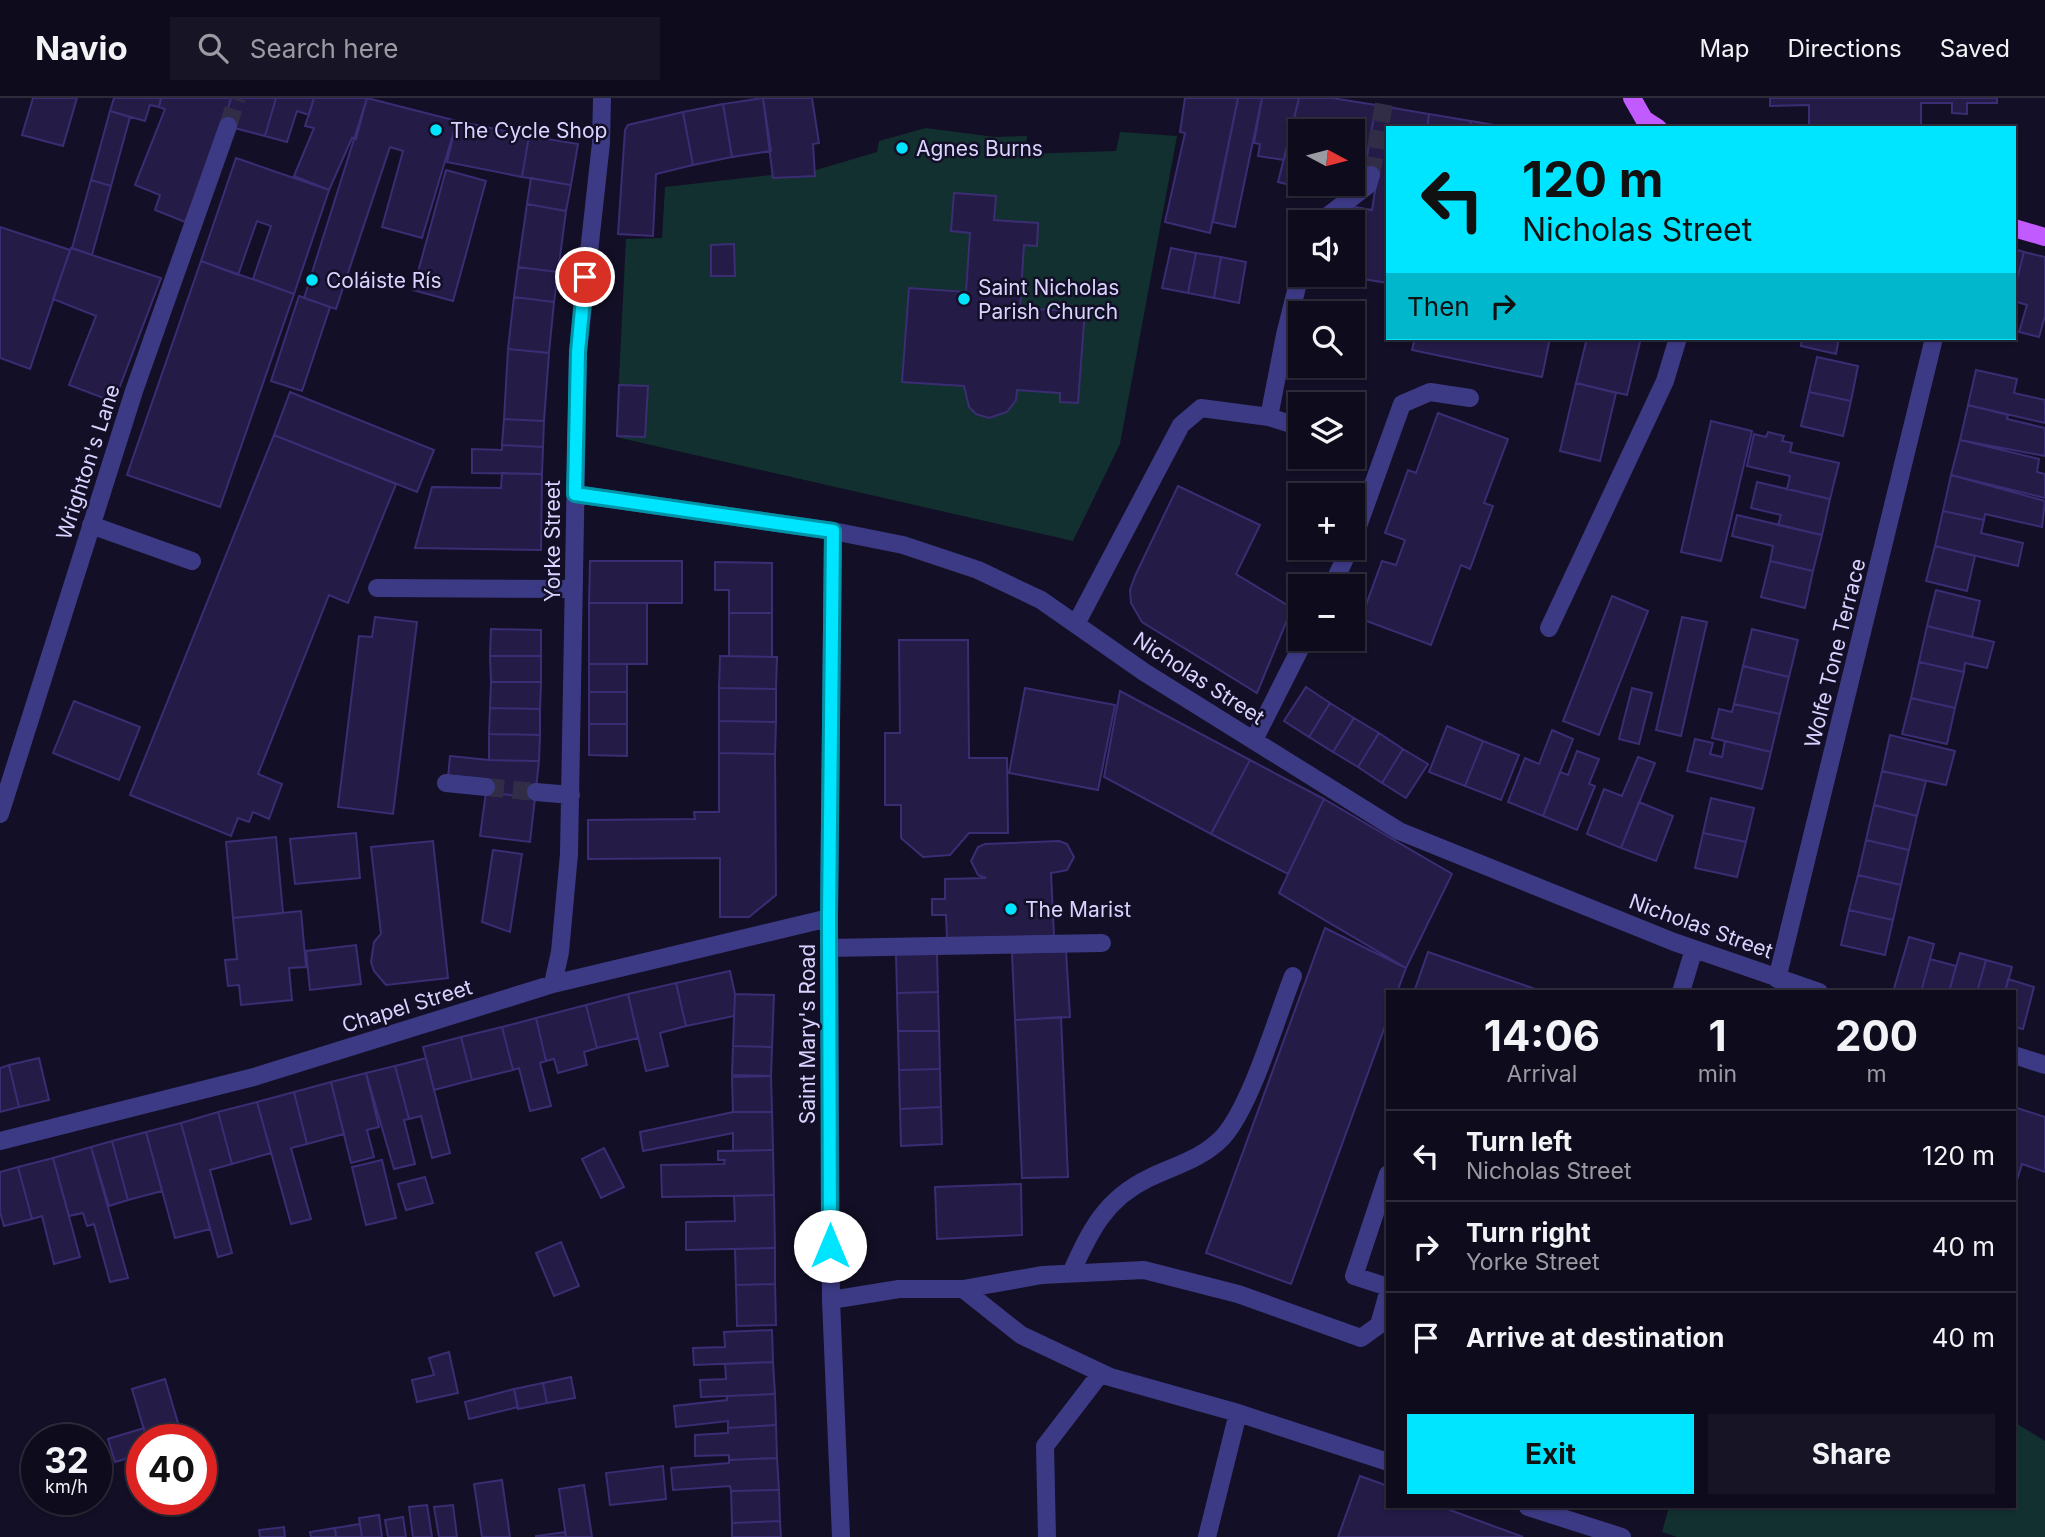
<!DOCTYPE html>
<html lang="en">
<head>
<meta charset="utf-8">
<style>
  :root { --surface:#0e0b1c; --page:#171425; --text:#f1f3f6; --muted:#9b9ba3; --line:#2e2b3b; --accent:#00e5ff }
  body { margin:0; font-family:Inter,sans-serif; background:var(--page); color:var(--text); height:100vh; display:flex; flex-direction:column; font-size:26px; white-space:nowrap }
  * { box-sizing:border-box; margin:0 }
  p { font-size:23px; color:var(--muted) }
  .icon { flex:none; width:38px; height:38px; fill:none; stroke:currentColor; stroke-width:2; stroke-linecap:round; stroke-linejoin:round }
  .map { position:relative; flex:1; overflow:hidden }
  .sheet { position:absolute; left:1386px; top:892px; width:630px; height:518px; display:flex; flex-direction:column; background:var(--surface); border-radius:0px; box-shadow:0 2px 5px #0004,0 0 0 2px var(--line) }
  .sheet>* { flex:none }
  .top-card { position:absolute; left:1386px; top:28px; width:630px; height:214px; border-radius:0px; box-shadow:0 2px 5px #0004,0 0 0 2px var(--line); background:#00e5ff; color:#111; overflow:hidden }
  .needle { width:46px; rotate:97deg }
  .tools { position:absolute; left:1288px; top:21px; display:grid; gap:14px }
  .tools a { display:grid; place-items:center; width:77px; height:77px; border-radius:0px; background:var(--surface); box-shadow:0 2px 5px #0004,0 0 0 2px var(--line); font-size:35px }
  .speed { position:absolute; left:21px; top:1326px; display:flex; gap:14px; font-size:35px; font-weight:700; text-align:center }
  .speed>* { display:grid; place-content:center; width:91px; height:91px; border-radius:50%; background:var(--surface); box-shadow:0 2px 5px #0004,0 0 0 2px var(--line); line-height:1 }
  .speed small { font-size:18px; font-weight:400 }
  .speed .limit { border:10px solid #d22; background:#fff; color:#111 }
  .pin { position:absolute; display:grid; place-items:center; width:60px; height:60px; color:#fff; margin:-30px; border:4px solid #fff; border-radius:50%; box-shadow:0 2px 7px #0007 }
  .me { position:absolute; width:77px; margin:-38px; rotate:0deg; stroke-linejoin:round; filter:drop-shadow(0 0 5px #0008) }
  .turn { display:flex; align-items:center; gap:24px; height:147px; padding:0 21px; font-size:32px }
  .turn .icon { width:91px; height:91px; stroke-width:2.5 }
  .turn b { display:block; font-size:49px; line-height:60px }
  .then { display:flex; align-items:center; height:66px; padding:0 21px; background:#0003; gap:14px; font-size:26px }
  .eta { display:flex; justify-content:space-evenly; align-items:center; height:119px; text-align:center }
  .eta b { font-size:42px; font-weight:700; line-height:49px }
  .action { display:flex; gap:14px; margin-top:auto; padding:14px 21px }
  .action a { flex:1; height:80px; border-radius:0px; background:var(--accent); color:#111; font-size:28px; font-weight:700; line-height:80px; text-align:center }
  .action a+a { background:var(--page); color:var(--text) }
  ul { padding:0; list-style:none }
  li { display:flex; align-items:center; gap:21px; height:91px; padding:0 21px; border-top:2px solid var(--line) }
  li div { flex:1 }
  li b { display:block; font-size:26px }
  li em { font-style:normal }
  header { display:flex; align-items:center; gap:42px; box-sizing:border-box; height:98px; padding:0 35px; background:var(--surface); border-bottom:2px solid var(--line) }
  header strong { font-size:33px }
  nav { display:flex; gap:38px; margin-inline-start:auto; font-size:24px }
  .search { width:490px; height:63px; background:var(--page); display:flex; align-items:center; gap:18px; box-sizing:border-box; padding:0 24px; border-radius:0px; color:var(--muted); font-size:26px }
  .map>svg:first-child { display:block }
  .green { fill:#12302f }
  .building { fill:#241b47; stroke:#3b2d73; stroke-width:2 }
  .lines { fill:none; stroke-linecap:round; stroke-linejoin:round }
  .minor-tunnel { stroke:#312d47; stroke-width:18; stroke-dasharray:18 9; stroke-linecap:butt }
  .minor { stroke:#3d3a85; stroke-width:18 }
  .major { stroke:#c25bff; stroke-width:18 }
  .route-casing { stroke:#0095a6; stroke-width:18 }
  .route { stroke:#00e5ff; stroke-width:12 }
  .poi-dot { fill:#00e5ff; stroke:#130f26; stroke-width:2.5 }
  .labels { text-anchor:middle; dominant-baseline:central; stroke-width:5; stroke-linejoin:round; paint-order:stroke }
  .poi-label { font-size:21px; fill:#d9d4ff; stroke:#130f26; text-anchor:start }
  .street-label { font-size:21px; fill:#d9d4ff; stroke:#130f26 }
</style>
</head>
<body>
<header>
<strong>Navio</strong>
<div class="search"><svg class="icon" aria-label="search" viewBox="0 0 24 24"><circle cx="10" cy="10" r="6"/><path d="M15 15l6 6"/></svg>Search here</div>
<nav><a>Map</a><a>Directions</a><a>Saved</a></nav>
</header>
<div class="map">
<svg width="2045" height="1439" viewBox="0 0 2045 1439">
  <rect width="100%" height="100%" fill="#130f26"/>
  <path class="green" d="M926,30L995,39L1027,38L1025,56L1116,53L1120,34L1177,38L1120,346L1073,443L616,339L626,141L662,140L665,89L816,72L877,54L879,43Z
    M2014,1324L2045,1343V1439H1677L1662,1434L1669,1409H2014Z"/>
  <path class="building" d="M33,0H77L63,48L22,37Z
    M114,0H161L159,9L150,7L145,23L110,13Z
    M161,0H231L223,27L185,124L155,112L160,97L135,87L165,11L159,9Z
    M231,0H276L265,38L223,27Z
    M276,0H314L309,17L297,13L287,44L265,38Z
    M314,0H367L356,41L352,40L329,92L294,78L314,30L305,28Z
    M367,0L457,23L422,140L382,129L403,53L390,49L336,211L304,200Z
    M763,0L771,53L732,59L723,6Z
    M763,0H812L819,45L813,46L815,78L773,80Z
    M1185,0H1238L1210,135L1165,124L1185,35L1180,34Z
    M1238,0H1262L1235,129L1213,124Z
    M1262,0H1299L1284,62L1258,58L1260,46L1254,45Z
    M1299,0H1332L1376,7L1365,70L1353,68V33H1300V86H1305L1303,90L1278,84Z
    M1770,0H1997V5H1967V16L1952,15V5H1921V30H1840L1809,28V7L1770,8Z
    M723,6L732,59L693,67L683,14Z
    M1376,7L1429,16L1427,30H1388V185L1344,178L1353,177L1355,109L1372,112L1378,73L1365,70Z
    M110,13L130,19L111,88L91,82Z
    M683,14L693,67L656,76L653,138L618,136L625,32L628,27Z
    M1429,16L1471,23L1470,30H1427Z
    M457,23L529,38L522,79L447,64Z
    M1471,23L1511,30H1470Z
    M529,38L578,46L571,87L522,79Z
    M236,60L329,92L294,196L253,181L271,128L257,123L238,177L201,163Z
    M446,72L486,83L453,203L413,192Z
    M531,80L571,87L566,113L527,106Z
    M91,82L111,88L92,157L72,150Z
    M954,95L996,98L994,122L1038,125L1037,148L1024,147L1020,210L1067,213L1068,209L1085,211L1078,305L1060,304V295L1017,292L1016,302L1007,314L989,320L976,316L969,309L964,288L902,284L909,190L966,194L970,135L951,133Z
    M527,106L566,113L558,174L518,169Z
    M0,129L70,152L30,271L0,260Z
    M734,146L735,178H711V147Z
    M71,150L161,180L114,304L69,287L96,218L53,201Z
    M1171,150L1196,155L1188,195L1162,190Z
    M2014,151L2024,154L2014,193Z
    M2024,154L2045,159V218L2039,239L2019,234L2027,207L2014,203V193Z
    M1196,155L1221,159L1214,200L1188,195Z
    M1221,159L1246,164L1239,205L1214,200Z
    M201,163L294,196L220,409L127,377Z
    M518,169L558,174L554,204L514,199Z
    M299,198L330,209L302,293L271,283Z
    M514,199L554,204L549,255L508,251Z
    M1415,240H1550L1542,279L1412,252Z
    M1587,240H1641L1627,297L1576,285Z
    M1802,240H1839L1836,256L1801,248Z
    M508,251L549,255L544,323L504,321Z
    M1817,259L1858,268L1851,303L1809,294Z
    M1976,272L2017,281L2014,295L2045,302V325L1968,307Z
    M1576,285L1616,295L1600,363L1560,353Z
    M619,287L648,288L645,339L617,338Z
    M290,294L434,352L417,394L274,337Z
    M1809,294L1851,303L1843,338L1801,328Z
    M1968,307L2008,317L2007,321L2045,330V358L1960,342Z
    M1438,315L1508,341L1484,405L1493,408L1470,471L1461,467L1431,547L1361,521L1382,463L1396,467L1405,442L1385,435L1408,372L1416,375Z
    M504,321L544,323L543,349L502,347Z
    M1711,323L1752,333L1721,463L1681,454Z
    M1768,334L1784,338L1782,343L1792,345L1790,354L1839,365L1830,401L1787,391L1790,378L1747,368L1754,336L1766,339Z
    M274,337L396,386L348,505L329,497L258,676L282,686L269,721L253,714L249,724L238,720L231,738L130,697Z
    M1960,342L2039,361L2037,374L2045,376V400L1951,377Z
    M502,347L543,349L542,376L472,375V351L502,352Z
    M502,375L542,376L541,452L415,450L432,389L501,390Z
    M1951,377L2045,403L2042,429L1985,416L1984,422L1943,413Z
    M1757,384L1830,401L1822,437L1778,427L1781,417L1751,410Z
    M1178,388L1260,427L1236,476L1292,510L1257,595L1142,524L1131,505L1130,492L1135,478Z
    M1943,413L1984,422L1981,435L2023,445L2018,468L1935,448Z
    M1737,417L1822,437L1813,473L1770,463L1773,448L1732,438Z
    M1935,448L1975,458L1967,493L1926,483Z
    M590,463H682V505H589Z
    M1770,463L1813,473L1805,510L1761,499Z
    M715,464L772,465V515H729V492H715Z
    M1936,492L1980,503L1972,539L1927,528Z
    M1612,498L1648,513L1599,637L1563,623Z
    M589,505H647V566H589Z
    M729,515H772V559L729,558Z
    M375,519L417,524L393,716L338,709L359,538L372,539Z
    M1682,519L1707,524L1681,638L1656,632Z
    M1927,528L1994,544L1987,570L1965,565L1964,574L1919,564Z
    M491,531L541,532V558H490Z
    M1752,531L1798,542L1789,579L1743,568Z
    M899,542H968L969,660H1007L1008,735H969L950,757L923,759L901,740V707H885V635H900Z
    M490,558H541V584H491Z
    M720,558L777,559L776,591L719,590Z
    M1919,564L1964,574L1955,610L1911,600Z
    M589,566H627V594H589Z
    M1743,568L1789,579L1780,616L1734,606Z
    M491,584H541L540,611L490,610Z
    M1306,589L1330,605L1309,639L1284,623Z
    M719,590L776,591V624L719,623Z
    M1025,590L1115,607L1098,692L1009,675Z
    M1632,590L1652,595L1639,646L1619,641Z
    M1120,593L1250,662L1211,736L1104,679Z
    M589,594H627V626H589Z
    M1911,600L1955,610L1947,646L1902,636Z
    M74,603L140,629L119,682L53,655Z
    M1330,605L1354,620L1333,654L1309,639Z
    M1734,606L1780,616L1771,654L1712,640L1719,611L1732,614Z
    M490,610L540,611V637L489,636Z
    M1354,620L1379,635L1358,669L1333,654Z
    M719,623L776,624L775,656L719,655Z
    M589,626H627V658L589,657Z
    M1447,628L1483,643L1465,688L1429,674Z
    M1552,632L1573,641L1543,718L1508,704L1525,660L1539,666Z
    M1379,635L1403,651L1382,685L1358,669Z
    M489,636L540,637L539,663L489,662Z
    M1890,637L1955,653L1946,687L1882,673Z
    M1695,641L1713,645L1710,656L1722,659L1725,643L1771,654L1762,691L1687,673Z
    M1483,643L1519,657L1501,702L1465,688Z
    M1403,651L1428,666L1406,700L1382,685Z
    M1577,653L1599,661L1589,686L1595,688L1577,732L1543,718L1560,674L1568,677Z
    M719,655L775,656L776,797L749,819H720V760L588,761V722L695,721L694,714H719Z
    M450,658L489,662L539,663L535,700L486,694L448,680Z
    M1638,659L1655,665L1621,750L1587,736L1604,691L1622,698Z
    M1250,662L1324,701L1288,776L1211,736Z
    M1882,673L1926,683L1917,718L1874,707Z
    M486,694L535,700L530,744L480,738Z
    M1711,700L1754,710L1746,744L1703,735Z
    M1324,701L1452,776L1406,870L1279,795Z
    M1639,704L1673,718L1656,763L1621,750Z
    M1874,707L1917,718L1909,752L1866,742Z
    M356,735L360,780L295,786L290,741Z
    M1703,735L1746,744L1737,779L1695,770Z
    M276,739L283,815L233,820L226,744Z
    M1866,742L1909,752L1901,787L1858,777Z
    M433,743L448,880L386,887L374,873L371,864L374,844L381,836L371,749Z
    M1059,743L1067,746L1074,759L1067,772L1051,775L1054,838L947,841L946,817H932V801H945V781L986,780L978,777L971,763L978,749L985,746Z
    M493,752L522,756L510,834L482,824Z
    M1858,777L1901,787L1893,822L1849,812Z
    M1849,812L1893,822L1885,857L1841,847Z
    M301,813L306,869L289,870L292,902L241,907L239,887L228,888L225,862L237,861L233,820Z
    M1325,830L1406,870L1397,894H1388V920L1291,1186L1206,1155Z
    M1909,839L1934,846L1930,861L1921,894H1893Z
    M356,847L361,886L310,892L306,853Z
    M1066,853L1070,919L1015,922L1012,855Z
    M1428,854L1544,894H1414Z
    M937,855L938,894L897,895L896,856Z
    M1960,855L1986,862L1977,894H1949Z
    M1930,861L1956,868L1949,894H1921Z
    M1986,862L2012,869L2005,894H1977Z
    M730,873L735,896L734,918L686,928L676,885Z
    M2008,881L2034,889L2023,931L2014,929V894H2005Z
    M676,885L686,928L660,935L668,968L646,973L628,896Z
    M938,894L939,933H898L897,895Z
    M628,896L638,940L597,950L586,907Z
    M735,896L774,897L772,949L733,948Z
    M586,907L597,950L584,954L587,967L558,975L554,961L546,963L536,920Z
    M1061,919L1068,1079L1022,1080L1015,922Z
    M536,920L546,963L540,965L551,1008L530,1013L519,970L513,972L502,929Z
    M502,929L513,972L472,982L461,939Z
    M898,933H939L940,971L899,972Z
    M461,939L472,982L434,992L423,949Z
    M733,948L772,949L771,978L732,977Z
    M39,960L49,1002L19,1009L9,967Z
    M426,960L450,1055L432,1060L421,1018L409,1021L395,968Z
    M9,967L19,1009L0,1014V970Z
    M395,968L409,1021L404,1022L415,1066L394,1071L366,975Z
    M940,971L941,1009L900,1011L899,972Z
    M366,975L379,1029L367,1032L374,1059L351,1065L331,984Z
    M771,978L772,1014H733L732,979Z
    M331,984L344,1036L307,1046L294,994Z
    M294,994L307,1046L291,1050L311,1121L291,1126L257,1004Z
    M257,1004L271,1055L232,1066L218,1014Z
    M941,1009L942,1046L901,1048L900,1011Z
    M2014,1009L2045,1019V1074L2022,1066L2017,1082L2014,1081Z
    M218,1014L232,1066L210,1072L232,1155L218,1159L181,1025Z
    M733,1014H772L773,1052L733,1053V1035L643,1053L640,1034Z
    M181,1025L210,1131L175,1140L146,1034Z
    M146,1034L162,1093L128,1102L112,1043Z
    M112,1043L128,1102L109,1108L91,1049Z
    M91,1049L128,1180L110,1184L94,1126L87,1128L83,1115L69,1118L53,1060Z
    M604,1050L624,1089L601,1100L582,1061Z
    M773,1052L774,1097L662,1099L661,1067L724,1066L725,1062H718V1053Z
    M53,1060L80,1159L54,1166L42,1118L32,1121L18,1069Z
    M382,1062L396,1120L366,1127L352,1069Z
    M18,1069L32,1121L4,1128L0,1114V1074Z
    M425,1079L433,1105L406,1112L398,1086Z
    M1021,1086L1022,1137L937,1141L935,1089Z
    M774,1097L775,1150L686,1152V1124L735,1123L734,1098Z
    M561,1144L579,1188L554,1198L536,1155Z
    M775,1150V1186L736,1187L735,1151Z
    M775,1186L776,1227L737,1228L736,1187Z
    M772,1232L773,1264L694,1267L693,1250L725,1249L724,1234Z
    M449,1254L458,1295L417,1304L412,1282L434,1277L429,1260Z
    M773,1264L775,1296L701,1299L700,1282L726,1281L725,1266Z
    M571,1279L575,1300L547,1305L543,1285Z
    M165,1281L183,1342H147L132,1291Z
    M543,1285L547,1305L518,1311L514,1291Z
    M514,1291L518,1309L469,1321L465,1304Z
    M775,1296L776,1327L728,1330V1323L676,1329L674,1308L727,1302V1298Z
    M776,1327L777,1360L729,1362V1357L695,1358V1337L728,1335V1330Z
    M144,1330L147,1342H142V1356L115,1364L108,1341Z
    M777,1360L779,1392L731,1393L730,1388L673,1392L671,1370L729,1365V1362Z
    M663,1368L666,1401L610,1407L606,1375Z
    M1360,1378L1388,1388V1409H1442L1523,1439H1338Z
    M502,1382L510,1439H482L474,1386Z
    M584,1387L592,1439H566L559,1391Z
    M779,1392L780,1423L732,1425L731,1393Z
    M427,1407L432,1439H413L409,1409Z
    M453,1407L457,1439H439L434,1409Z
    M379,1417L382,1439H362L359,1420Z
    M403,1419L406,1439H388L385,1422Z
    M780,1423L781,1439H732V1425Z
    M360,1426L362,1439H336L335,1430Z
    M284,1429L285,1439H260L259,1432Z
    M335,1430L336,1439H311L310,1434Z
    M565,1434L566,1439H536V1438Z"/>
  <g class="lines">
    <path class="minor-tunnel" d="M228,28L237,0
      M1371,77L1385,0
      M486,689L536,694"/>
    <path class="minor" d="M1320,124L1368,87L1371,77
      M1269,319L1285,237L1300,177
      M575,396L833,433L903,447L978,472L1041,502L1144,574L1399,733L1674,844L1819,894
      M91,427L192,463
      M833,433L829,820L831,1202L841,1439
      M1353,442L1402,306L1430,294L1470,300
      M1332,488L1350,450
      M377,490L574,491
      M1076,526L1181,327L1201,310L1269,319L1300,329
      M1549,530L1665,283L1678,240
      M1254,642L1305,541
      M446,685L486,689
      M536,694L571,697
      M0,716L134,293L228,28
      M829,850L1102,845
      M1777,881L1934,240
      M553,886L560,854L569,756L578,254L601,45L602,0
      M1681,894L1694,851
      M2014,957L2045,967
      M0,1043L254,979L553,886L829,820
      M1388,1076L1354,1178L1388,1189
      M1071,1175C1090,1133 1105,1101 1149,1080C1176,1067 1202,1061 1223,1039C1251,1008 1276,921 1293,878
      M963,1191L1021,1237L1110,1279L1238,1315L1388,1364
      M831,1202L899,1191H963L1042,1177L1144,1172L1238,1196L1361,1240L1379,1227L1388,1195
      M1528,1409L1622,1439
      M1047,1439L1045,1348L1101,1275
      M1207,1439L1238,1315"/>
    <path class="major" d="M1632,0L1644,21L1658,30
      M2014,130L2045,139"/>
  </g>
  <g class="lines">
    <defs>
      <path id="route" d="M585,179L578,254L575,396L833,433L829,820L830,1148"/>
    </defs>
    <use href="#route" class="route-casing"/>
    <use href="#route" class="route"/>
  </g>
  <g class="poi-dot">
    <circle cx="436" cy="32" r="7"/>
    <circle cx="902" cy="50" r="7"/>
    <circle cx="312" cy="182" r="7"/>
    <circle cx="964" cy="201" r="7"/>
    <circle cx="1011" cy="811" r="7"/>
  </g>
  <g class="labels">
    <g class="poi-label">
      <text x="450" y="32">The Cycle Shop</text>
      <text x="916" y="50">Agnes Burns</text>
      <text x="326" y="182">Coláiste Rís</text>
      <text x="978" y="189">Saint Nicholas<tspan x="978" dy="24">Parish Church</tspan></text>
      <text x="1025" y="811">The Marist</text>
    </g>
    <g class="street-label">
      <text transform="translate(88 364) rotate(-72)">Wrighton's Lane</text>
      <text transform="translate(552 443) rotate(-90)">Yorke Street</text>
      <text transform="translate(1835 555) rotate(-76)">Wolfe Tone Terrace</text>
      <text transform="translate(1199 580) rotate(33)">Nicholas Street</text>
      <text transform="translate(1701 828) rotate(20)">Nicholas Street</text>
      <text transform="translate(407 908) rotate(-17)">Chapel Street</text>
      <text transform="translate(807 936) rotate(-90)">Saint Mary's Road</text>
    </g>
  </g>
</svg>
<div class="tools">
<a><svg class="needle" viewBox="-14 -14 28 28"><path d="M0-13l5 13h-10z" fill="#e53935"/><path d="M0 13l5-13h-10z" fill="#9b9ba3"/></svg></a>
<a><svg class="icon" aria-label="sound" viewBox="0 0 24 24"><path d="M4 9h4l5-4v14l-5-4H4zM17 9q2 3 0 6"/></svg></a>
<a><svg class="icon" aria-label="search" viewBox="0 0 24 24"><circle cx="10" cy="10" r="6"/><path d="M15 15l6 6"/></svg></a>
<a><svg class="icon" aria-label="layers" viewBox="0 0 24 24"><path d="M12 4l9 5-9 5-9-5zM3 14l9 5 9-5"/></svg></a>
<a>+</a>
<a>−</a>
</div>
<div class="speed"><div>32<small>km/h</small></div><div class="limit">40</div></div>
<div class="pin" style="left:585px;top:179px;background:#d93025"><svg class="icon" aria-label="arrive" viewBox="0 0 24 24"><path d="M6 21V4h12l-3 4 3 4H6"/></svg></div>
<svg class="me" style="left:830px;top:1148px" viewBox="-20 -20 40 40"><circle r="19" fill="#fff"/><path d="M0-13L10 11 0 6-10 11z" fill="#00e5ff"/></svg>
<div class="top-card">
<div class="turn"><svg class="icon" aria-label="left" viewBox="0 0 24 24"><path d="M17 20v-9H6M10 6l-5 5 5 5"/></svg><div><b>120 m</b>Nicholas Street</div></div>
<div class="then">Then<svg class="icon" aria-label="right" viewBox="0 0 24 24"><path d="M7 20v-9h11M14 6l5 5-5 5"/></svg></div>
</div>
<section class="sheet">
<div class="eta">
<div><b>14:06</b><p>Arrival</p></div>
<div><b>1</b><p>min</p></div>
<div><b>200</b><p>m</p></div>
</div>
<ul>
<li><svg class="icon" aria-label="left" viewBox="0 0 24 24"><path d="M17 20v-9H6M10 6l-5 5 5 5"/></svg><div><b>Turn left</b><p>Nicholas Street</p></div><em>120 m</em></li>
<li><svg class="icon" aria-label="right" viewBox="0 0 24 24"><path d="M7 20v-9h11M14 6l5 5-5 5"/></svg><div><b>Turn right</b><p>Yorke Street</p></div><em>40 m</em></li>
<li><svg class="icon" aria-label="arrive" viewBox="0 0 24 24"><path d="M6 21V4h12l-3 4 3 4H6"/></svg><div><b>Arrive at destination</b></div><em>40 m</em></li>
</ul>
<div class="action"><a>Exit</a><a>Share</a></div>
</section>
</div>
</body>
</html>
